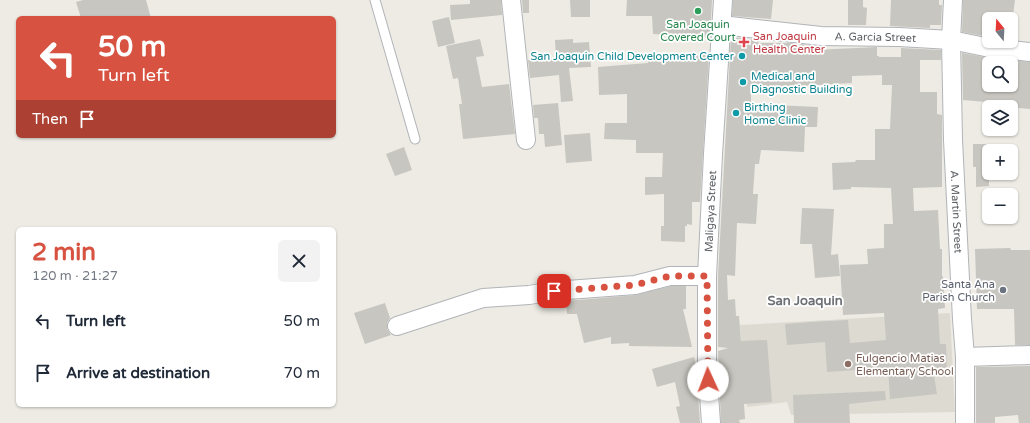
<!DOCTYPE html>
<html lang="en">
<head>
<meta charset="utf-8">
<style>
  :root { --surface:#fff; --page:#f2f2f3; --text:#1f2937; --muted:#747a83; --accent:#d75240 }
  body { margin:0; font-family:"Varela Round",sans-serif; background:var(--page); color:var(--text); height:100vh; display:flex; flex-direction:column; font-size:15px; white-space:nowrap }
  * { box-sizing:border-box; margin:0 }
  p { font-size:13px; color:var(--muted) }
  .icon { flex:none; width:22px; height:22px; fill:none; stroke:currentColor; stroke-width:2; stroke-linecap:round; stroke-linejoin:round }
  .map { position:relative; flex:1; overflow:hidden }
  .side { position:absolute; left:16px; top:227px; width:320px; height:180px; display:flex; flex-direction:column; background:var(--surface); border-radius:6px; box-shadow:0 1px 3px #0004 }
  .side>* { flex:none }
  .top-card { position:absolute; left:16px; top:16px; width:320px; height:122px; border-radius:6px; box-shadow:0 1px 3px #0004; background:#d75240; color:#fff; overflow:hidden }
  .needle { width:26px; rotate:342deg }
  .controls { position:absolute; left:982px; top:12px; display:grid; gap:8px }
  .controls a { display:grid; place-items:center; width:36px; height:36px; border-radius:6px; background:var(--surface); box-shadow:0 1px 3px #0004; font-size:20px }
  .pin { position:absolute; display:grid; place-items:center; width:34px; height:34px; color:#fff; margin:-17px; border-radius:8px; box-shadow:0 2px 6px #0006 }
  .me { position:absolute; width:44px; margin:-22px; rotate:358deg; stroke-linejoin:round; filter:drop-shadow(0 0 3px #0008) }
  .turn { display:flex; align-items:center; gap:14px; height:84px; padding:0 16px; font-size:18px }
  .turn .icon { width:52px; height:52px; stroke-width:2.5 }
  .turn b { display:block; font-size:28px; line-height:34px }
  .then { display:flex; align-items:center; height:38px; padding:0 16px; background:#0003; gap:8px; font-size:15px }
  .round { display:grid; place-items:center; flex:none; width:42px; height:42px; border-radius:6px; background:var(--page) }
  .headline { display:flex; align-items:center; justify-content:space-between; height:68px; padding:0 16px }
  h1 { font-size:24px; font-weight:800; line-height:30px; color:var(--accent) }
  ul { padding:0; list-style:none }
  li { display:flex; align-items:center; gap:12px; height:52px; padding:0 16px }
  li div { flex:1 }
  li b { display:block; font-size:15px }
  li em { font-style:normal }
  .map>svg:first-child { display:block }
  .education { fill:#dddad2 }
  .building { fill:#c8c6c0; fill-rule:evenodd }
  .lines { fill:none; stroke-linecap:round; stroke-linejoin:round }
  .service-casing { stroke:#b1b4b8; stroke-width:11 }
  .minor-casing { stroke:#b1b4b8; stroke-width:20 }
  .service { stroke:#fff; stroke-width:9 }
  .minor { stroke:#fff; stroke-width:18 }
  .route { stroke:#d75240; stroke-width:7; stroke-dasharray:0 12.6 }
  .leisure-dot { fill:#2e9e5b; stroke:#fff; stroke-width:1.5 }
  .health-dot { fill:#e0444e; stroke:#fff; stroke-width:1.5 }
  .culture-dot { fill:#0f9aa8; stroke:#fff; stroke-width:1.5 }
  .worship-dot { fill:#6b7280; stroke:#fff; stroke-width:1.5 }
  .education-dot { fill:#8d6e63; stroke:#fff; stroke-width:1.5 }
  .labels { text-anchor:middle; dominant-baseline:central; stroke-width:3.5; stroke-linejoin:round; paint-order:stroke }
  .leisure-label { font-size:11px; fill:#27864d; stroke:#fff }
  .health-label { font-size:11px; fill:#be3a42; stroke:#fff; text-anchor:start }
  .street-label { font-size:11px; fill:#5c5f63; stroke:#fff }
  .culture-label { font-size:11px; fill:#0d838f; stroke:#fff; text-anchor:start }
  .worship-label { font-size:11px; fill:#5b616d; stroke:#fff; text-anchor:end }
  .education-label { font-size:11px; fill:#785e54; stroke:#fff; text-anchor:start }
  .quarter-label { font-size:13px; font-weight:bold; fill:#6d7175; stroke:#fff }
</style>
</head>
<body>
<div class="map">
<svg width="1030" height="423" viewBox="0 0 1030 423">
  <rect width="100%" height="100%" fill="#edebe4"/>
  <path class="education" d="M950,313L955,412L791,415L787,402L747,407L740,325Z"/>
  <path class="building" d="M83,0H146L151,18H81L76,2Z
    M470,0H501L502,15L451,20L450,5L470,4Z
    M522,0H529V13H523Z
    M570,0H590V17H571Z
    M627,0H712L710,38L653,34L652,16H626Z
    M733,0H773L771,19L732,16Z
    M848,0H863V7L867,8L866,25H848Z
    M891,0H939V5H942L941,25H930V28L890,26Z
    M963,0H1015L1012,23L1011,19H989V37L962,32Z
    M449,17L455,43L438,47L432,21Z
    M731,37L759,40L758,43H792L815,46V50L877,47V56H879V57H901V48L941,50V60H920V92H937V114L942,115V187L913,188L914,211L938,210L940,249H942V277L943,276L945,308L938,309L940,344H946L947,375L934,376L937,394L890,399L888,368L827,372L825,342L787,345L785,324L811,322L848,320L850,343L886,340L884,313L843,315L840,265L868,264L867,249L884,248V224H893L891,188L851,187V189L833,190L832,163L855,162L856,160H875V129H890L892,85H882V75L852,76V83L751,89V104L818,107L817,127H805L804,152L761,150L759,164H755L753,194H758L756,224L737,223L735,276L727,275L728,300L735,299L736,316H739L741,341L767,340L772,402L744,404L745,419L739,420L740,423H721L718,351L728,348L718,347V276Z
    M480,39L484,56L476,57L482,87L509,84L515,134L463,139L459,104H462L458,78L453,79L446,46Z
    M573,39V43L589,42L591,67L569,68L573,101L561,102L559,75L530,78L528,60L556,58L555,40Z
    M962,53L984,57L1030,62V109L997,106L998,103L963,100ZM989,63H1011V85H989Z
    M709,55L700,202H692V225L687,224V226H685V242L661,241V226H664V194L645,195V177H662L663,153H636V140L604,139L605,123H627V94L599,95L598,67L648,63V56Z
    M558,103L562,145L545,147L544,134H539L538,118H534L533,105Z
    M590,133L592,161L566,163L564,135Z
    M973,144H989V186L976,187V167H973Z
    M404,147L412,170L395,176L386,154Z
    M802,208L834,209L831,255L838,254L840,276L815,278L812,244H800Z
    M1010,248L1011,250H1030V345H1015L1014,309H977L975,249Z
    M671,286H686V309H683L692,347L629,346V343L611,344V337L584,343L577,314H567L566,301L636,295Z
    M385,303L390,318L387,323V329L391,335L365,344L354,313Z
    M694,357L696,366L700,423H680L676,407L680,406L675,382L657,387L652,369Z
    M1030,366V423H1019L1018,415L995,417V423H976V367Z
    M885,391L886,400L849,404L850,423H794L793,395Z"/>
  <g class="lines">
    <defs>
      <path id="service" d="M375,0L415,139"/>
      <g id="minor">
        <path d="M511,0L526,140"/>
        <path id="s1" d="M953,0L951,40L953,140L962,319L965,357V423"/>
        <path id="s2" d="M721,25L821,36L899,37L951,40L985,47L1030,52"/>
        <path d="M397,326L483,298L529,295L554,291L635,285L670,276H707"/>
        <path d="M965,357L1030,355"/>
        <path id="s3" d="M711,423L707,366V276L713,154L723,0"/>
      </g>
    </defs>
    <use href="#service" class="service-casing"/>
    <use href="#minor" class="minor-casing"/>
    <use href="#service" class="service"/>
    <use href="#minor" class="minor"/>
  </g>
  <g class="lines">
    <path class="route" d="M554,291L635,285L670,276H707L708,380"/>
  </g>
  <circle class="leisure-dot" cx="698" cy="11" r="4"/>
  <path class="health-dot" d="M742 36h4v4h4v4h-4v4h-4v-4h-4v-4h4z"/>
  <g class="culture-dot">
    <circle cx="742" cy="56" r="4"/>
    <circle cx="743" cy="82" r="4"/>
    <circle cx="736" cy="113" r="4"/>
  </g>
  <circle class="worship-dot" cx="1003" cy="290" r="4"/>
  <circle class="education-dot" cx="848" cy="364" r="4"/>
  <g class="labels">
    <g class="leisure-label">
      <text x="698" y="24">San Joaquin<tspan x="698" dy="13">Covered Court</tspan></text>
    </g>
    <g class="health-label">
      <text x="753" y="36">San Joaquin<tspan x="753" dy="13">Health Center</tspan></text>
    </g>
    <g class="street-label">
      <text stroke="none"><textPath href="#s2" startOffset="155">A. Garcia Street</textPath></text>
      <text stroke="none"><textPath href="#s3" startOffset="212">Maligaya Street</textPath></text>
      <text stroke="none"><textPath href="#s1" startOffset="212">A. Martin Street</textPath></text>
    </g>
    <g class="culture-label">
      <text x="734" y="56" text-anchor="end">San Joaquin Child Development Center</text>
      <text x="751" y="76">Medical and<tspan x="751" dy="13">Diagnostic Building</tspan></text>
      <text x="744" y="107">Birthing<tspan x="744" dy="13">Home Clinic</tspan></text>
    </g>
    <g class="worship-label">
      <text x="995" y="284">Santa Ana<tspan x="995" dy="13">Parish Church</tspan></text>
    </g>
    <g class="education-label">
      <text x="856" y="358">Fulgencio Matias<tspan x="856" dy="13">Elementary School</tspan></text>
    </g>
    <g class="quarter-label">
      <text x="805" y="301">San Joaquin</text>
    </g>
  </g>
</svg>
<div class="controls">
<a><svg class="needle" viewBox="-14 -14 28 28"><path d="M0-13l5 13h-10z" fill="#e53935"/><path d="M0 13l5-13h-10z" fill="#747a83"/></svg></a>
<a><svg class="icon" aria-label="search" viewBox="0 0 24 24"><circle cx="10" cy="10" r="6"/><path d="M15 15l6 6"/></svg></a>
<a><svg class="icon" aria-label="layers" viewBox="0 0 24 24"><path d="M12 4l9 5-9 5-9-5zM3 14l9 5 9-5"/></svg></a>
<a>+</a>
<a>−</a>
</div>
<div class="pin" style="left:554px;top:291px;background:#d93025"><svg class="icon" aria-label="arrive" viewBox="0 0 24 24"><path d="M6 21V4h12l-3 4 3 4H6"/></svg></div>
<svg class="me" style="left:708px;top:380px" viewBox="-20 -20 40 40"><circle r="19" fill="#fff"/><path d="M0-13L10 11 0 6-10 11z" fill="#d75240"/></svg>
<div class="top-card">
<div class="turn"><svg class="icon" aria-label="left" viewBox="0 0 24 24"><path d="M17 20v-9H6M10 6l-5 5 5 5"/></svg><div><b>50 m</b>Turn left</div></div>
<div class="then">Then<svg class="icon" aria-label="arrive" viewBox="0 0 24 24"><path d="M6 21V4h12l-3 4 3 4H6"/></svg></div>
</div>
<section class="side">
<div class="headline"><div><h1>2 min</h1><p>120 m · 21:27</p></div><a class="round"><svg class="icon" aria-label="close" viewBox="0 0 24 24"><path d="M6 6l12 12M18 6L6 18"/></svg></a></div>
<ul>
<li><svg class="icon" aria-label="left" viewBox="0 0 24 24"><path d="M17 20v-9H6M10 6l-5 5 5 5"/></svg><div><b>Turn left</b></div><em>50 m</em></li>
<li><svg class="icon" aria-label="arrive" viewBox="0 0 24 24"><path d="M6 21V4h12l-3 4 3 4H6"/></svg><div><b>Arrive at destination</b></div><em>70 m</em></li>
</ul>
</section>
</div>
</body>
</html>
